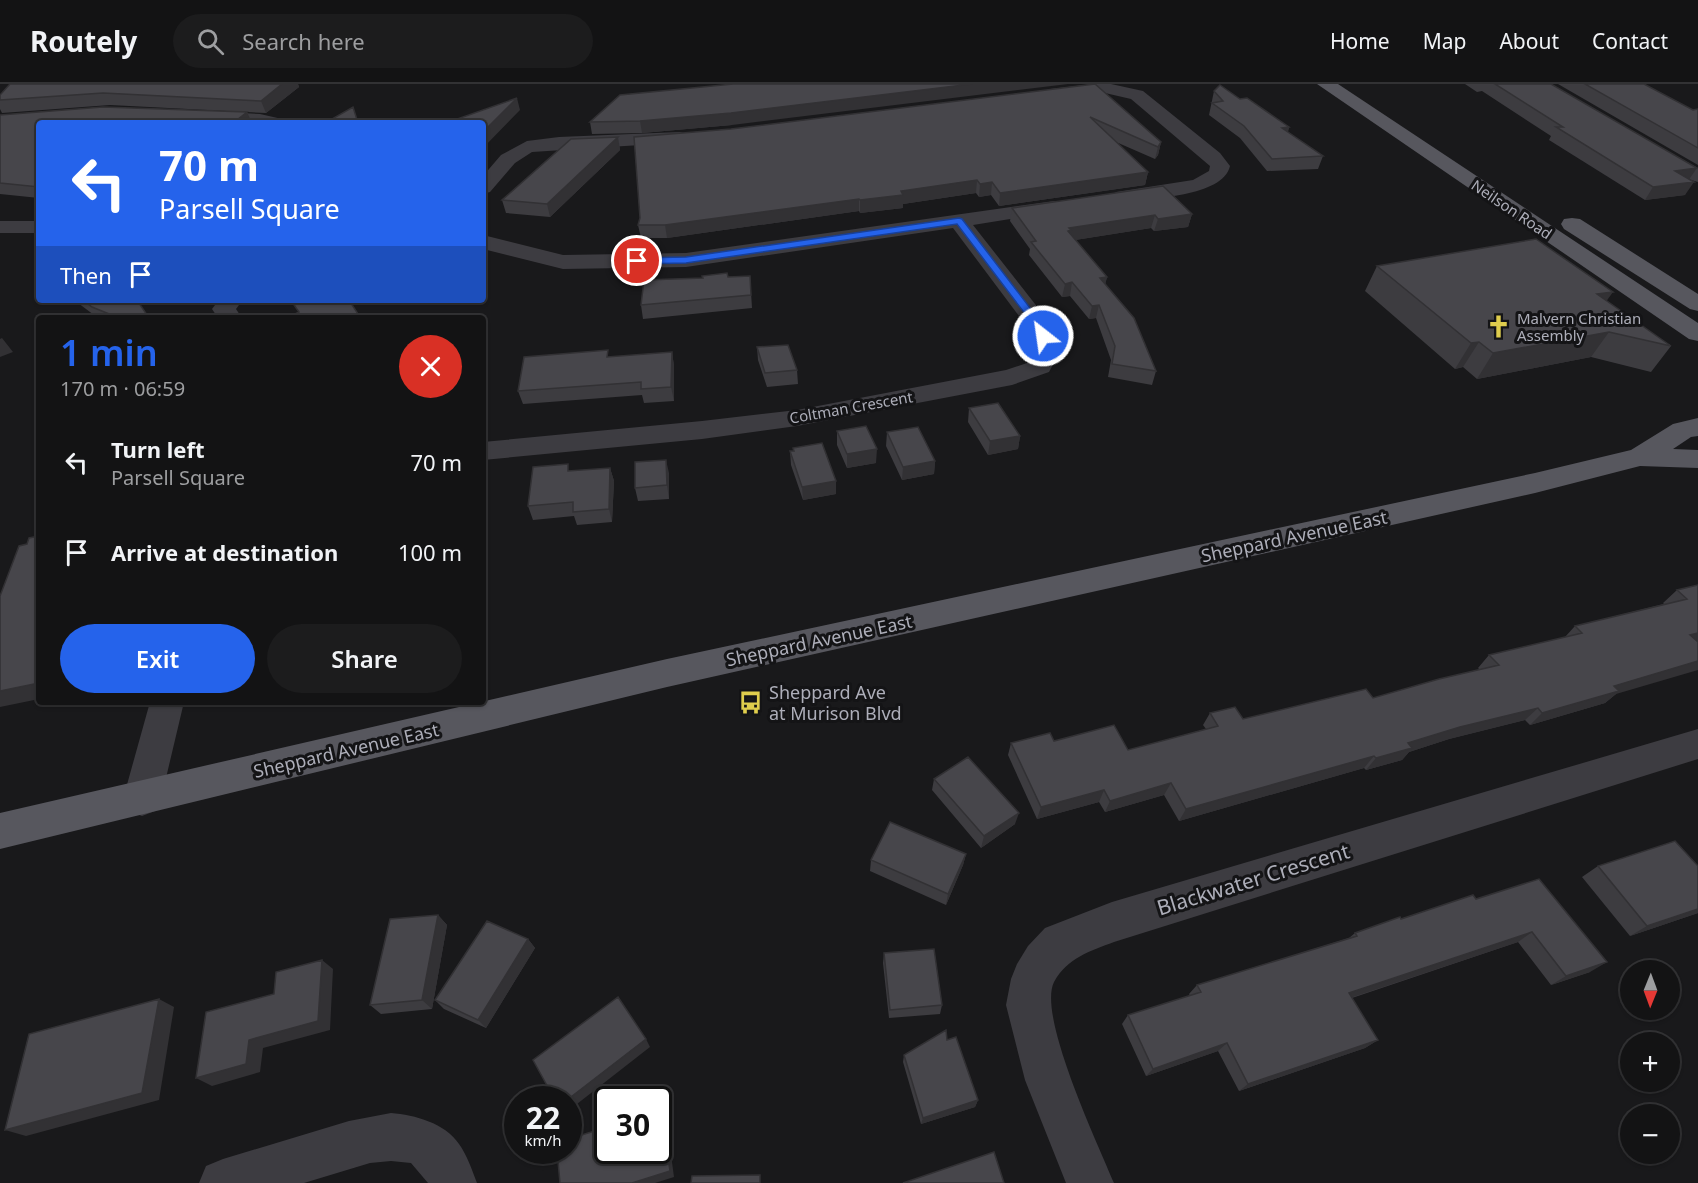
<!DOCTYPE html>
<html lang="en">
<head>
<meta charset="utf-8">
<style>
  :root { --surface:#131314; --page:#1c1c1d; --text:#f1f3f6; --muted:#9d9ea0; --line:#323234; --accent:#2563eb }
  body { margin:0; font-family:"Noto Sans",sans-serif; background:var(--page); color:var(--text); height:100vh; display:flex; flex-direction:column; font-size:22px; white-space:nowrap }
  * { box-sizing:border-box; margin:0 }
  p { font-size:20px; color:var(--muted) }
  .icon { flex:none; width:33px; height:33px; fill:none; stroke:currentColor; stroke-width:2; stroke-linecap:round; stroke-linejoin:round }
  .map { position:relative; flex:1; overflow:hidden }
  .details { position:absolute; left:36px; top:231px; width:450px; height:390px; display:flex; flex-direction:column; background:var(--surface); border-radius:6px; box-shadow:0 2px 4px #0004,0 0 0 2px var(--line) }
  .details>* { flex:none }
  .top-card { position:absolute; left:36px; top:36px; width:450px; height:183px; border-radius:6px; box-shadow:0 2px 4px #0004,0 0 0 2px var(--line); background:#2563eb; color:#fff; overflow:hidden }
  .needle { width:39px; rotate:181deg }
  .controls { position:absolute; left:1620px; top:876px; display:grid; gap:12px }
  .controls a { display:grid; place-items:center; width:60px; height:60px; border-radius:50%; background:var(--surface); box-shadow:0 2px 4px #0004,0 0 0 2px var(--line); font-size:30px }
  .speed { position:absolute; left:504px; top:1002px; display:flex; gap:12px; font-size:30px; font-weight:700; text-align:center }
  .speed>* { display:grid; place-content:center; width:78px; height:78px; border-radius:50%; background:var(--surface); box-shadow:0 2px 4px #0004,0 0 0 2px var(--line); line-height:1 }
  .speed small { font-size:15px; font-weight:400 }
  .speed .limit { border:3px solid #111; border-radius:9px; background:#fff; color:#111 }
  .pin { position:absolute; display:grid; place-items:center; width:51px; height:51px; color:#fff; margin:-26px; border:3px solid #fff; border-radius:50%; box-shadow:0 2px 6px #0007 }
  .me { position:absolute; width:66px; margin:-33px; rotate:330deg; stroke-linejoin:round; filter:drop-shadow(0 0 4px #0008) }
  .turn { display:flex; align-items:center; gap:21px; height:126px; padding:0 24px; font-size:27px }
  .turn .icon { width:78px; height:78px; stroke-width:2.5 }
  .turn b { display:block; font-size:42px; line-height:51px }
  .then { display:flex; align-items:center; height:57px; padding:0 24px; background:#0003; gap:12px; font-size:22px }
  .round { display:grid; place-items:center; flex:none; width:63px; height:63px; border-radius:32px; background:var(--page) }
  .summary { display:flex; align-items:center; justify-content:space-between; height:102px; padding:0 24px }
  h1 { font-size:36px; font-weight:600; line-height:45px; color:var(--accent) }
  .button { display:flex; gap:12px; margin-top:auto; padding:12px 24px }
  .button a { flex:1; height:69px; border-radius:36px; background:var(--accent); color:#fff; font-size:24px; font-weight:600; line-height:69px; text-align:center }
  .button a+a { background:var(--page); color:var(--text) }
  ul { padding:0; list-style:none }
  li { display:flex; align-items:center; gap:18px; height:90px; padding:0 24px }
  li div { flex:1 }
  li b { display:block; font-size:22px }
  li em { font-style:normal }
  header { display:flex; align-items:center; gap:36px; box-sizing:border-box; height:84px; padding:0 30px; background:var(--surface); border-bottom:2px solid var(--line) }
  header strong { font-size:28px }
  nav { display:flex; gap:33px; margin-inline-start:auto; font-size:21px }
  .search { width:420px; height:54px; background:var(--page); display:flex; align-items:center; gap:15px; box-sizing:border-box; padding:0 21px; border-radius:33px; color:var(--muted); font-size:22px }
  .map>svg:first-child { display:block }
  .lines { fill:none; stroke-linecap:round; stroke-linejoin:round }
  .minor { fill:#3d3c41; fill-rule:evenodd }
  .major { fill:#57575e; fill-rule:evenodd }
  .wall { fill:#3d3c40 }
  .shaded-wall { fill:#323134 }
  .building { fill:#47464b; stroke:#323134; stroke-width:1.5 }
  .route { fill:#2563eb; stroke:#184099; stroke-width:1.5 }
  .labels { text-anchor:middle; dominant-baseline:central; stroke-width:6; stroke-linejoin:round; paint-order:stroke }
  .far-street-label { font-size:15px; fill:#adaeb9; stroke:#141416 }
  .far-poi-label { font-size:15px; fill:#adaeb9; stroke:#141416; text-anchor:start }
  .street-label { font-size:18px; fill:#adaeb9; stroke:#141416 }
  .poi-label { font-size:18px; fill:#adaeb9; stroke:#141416; text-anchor:start }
  .near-street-label { font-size:21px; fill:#adaeb9; stroke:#141416 }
</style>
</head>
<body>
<header>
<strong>Routely</strong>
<div class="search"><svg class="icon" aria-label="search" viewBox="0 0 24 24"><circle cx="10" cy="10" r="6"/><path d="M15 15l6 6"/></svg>Search here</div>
<nav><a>Home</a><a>Map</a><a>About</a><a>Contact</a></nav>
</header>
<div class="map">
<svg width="1698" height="1099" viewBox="0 0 1698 1099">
  <rect width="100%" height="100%" fill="#19191b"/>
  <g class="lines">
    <path class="minor" d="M1093,0H1111L1143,7L1220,69L1230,82C1223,113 1150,114 1123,118L1116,116L1113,112L1116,108L1193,96L1209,87L1210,82L1131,15L1105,9L1056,14L1050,13L1047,9L1050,5Z
      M205,27L260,30L282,35L284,39H233L199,36L196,32L199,28Z
      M680,48L687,50L689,54L687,58L532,68L515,79L490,108L483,110V92L501,71L527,57L559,53Z
      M1655,60L1698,84V98L1691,96L1648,70L1645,66L1648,62Z
      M1054,117L1061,119L1064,123L1061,127L973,141L1046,234L1061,266L1049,288L1012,301L797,342L702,355L483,376V358L702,337L797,326L1006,286L1030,278L1037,266L1025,240L953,144L686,183L563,185L483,165V151L563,171L686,169Z
      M0,137H39V149H0Z
      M212,216H236L239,221L236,225L242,234H218L212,225L215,221Z
      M150,618H184L161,715L155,727L142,732L129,727L123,715Z
      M1698,645V675L1114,858C1090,867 1067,874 1054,898C1037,932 1099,1062 1114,1099H1066L1025,996L1006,921L1011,895L1017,880L1028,862L1045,844L1112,818Z
      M391,1029C415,1031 445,1039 459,1060C467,1071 472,1086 477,1099H428L411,1079L391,1077L370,1079L304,1099H199L206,1082L223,1075L349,1037Z"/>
    <path class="major" d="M1317,0H1338L1698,239V257L1689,255Z
      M1572,134L1580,135L1698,210V227L1690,225L1564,145L1561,140L1564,135Z
      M1698,334V352L1691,353L1673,365L1698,366V384L1640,382L1535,409L667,603L0,765V729L667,575L1535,389L1631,366L1673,340Z"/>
  </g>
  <path class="wall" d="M10,0H298L299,3L266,29L110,21L2,29L0,25V11Z
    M1095,0L1161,58L1158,71L1155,75L1116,58L1148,88L1145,101L999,122L991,111L979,113L976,109L903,120V124L860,129L859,127L667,154H641L638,141L731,45Z
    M1465,0H1551L1689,95L1685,111L1645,116L1549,56L1551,52L1482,7L1477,8Z
    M1558,0H1644L1693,26L1698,25V81Z
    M1214,7L1240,15L1289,43L1288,48L1323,72L1318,85L1267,87L1240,54L1209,31Z
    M620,11L732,41L642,49L592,50L590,38Z
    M247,28L252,39H39V114L0,110V31Z
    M618,53L620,66L550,133L506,129L502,116Z
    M1012,124L1192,130L1188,143L1154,147L1151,144L1075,156L1107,193L1105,200L1156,287L1152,301L1108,293L1111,276L1096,234L1089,235L1070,212L1062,213L1029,171L1030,165L1010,137Z
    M1377,182L1606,217L1671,262L1651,288L1591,273L1477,295L1463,283L1455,285L1365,207Z
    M750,192L752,224L643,235L641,221L728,193Z
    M74,216H137L149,234H98Z
    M757,263L797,286L798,300L767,303L758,276Z
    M672,268L674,282V317L644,319L642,311L523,320L518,307L609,273Z
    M969,324L1020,352L1018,365L988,371L968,338Z
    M837,347L876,379L847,384L837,361Z
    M887,348L935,377L934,390L902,396L886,362Z
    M793,364L836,410L803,416L791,381L790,367H794Z
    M610,384L614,397L612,438L577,441L574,432L533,436L528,422L570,387Z
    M669,389V415L638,417L635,404Z
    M1698,501L1616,610L1605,619L1530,641L1525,636L1449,655L1409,668L1402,676L1366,686L1364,684L1179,737L1164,711L1105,728L1099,718L1037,735L1008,671L1011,659L1054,657L1128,666L1206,645L1203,641L1210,629L1243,635L1373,614L1480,586L1478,584L1489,571L1565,553L1575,542L1664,520L1663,519L1677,506Z
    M934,695L1015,740L981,764L932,706Z
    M966,770L963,781L946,821L870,787L871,776Z
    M1598,782H1698V829L1630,852L1582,793Z
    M1539,795L1590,888L1551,901L1518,858L1352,914L1378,956L1365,964L1239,1007L1218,967L1146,992L1122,940L1128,931L1190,912L1189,910L1197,901L1349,854L1355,849L1476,815Z
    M438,831L447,841L432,925L381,930L370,921Z
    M528,855L535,864L486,944L444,925L435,916Z
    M884,869L942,921L940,930L889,934L883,879Z
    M947,956L978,1016L975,1023L921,1040L903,978L904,971Z"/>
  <path class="shaded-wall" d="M282,0H298L299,3L266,29L261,17Z
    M972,0H1068L732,41L642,49L640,37Z
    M517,14L520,26L483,64V48Z
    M247,28L252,39H233Z
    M1289,43L1285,55L1282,44Z
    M618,53L620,66L550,133L547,120Z
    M1161,58L1158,71L1155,75L1158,63Z
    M1697,84L1688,97L1675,87Z
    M1148,88L1145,101L999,122L1000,109Z
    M977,96L976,109L903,120V124L860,129V116L901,107Z
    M992,98L991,111L979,113L980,100Z
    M1694,98L1685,111L1645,116L1653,103Z
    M859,115V127L667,154L665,141Z
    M1192,130L1188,143L1154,147L1158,135Z
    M1155,131L1151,144L1069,157L1065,160L1069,144Z
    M483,187L487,199L483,200Z
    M1107,193L1104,206L1100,194Z
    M1072,198L1070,212L1062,213L1065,200Z
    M1613,208L1595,233L1597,210Z
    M1099,221L1096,234L1089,235L1092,222Z
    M358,230L360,234H345Z
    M1609,248L1591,273L1477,295L1493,269Z
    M2,254L13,268L0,273V255Z
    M1479,258L1463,283L1455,285L1471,259Z
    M672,268L674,282V317L671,303Z
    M1020,352L1018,365L988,371L990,357Z
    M877,365L876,379L847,384V370Z
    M666,376L669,389V415L667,401Z
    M935,377L934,390L902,396L903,383Z
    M610,384L614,397L612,438L609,425Z
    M836,397V410L803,416L802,403Z
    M1698,549V558L1690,551Z
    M1698,577V586L1616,610L1605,619L1530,641L1542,629L1614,602Z
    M39,599V615L0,623V607Z
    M1538,624L1525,636L1449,655L1409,668L1402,676L1366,686L1376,674L1408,659L1460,643Z
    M1374,672L1364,684L1179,737L1186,725Z
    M1171,699L1164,711L1105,728L1110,717Z
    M1104,706L1099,718L1037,735L1041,723Z
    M1019,729L1015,740L981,764L984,752Z
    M966,770L963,781L946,821L948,810Z
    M1698,825V829L1630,852L1647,842Z
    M438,831L447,841L432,925L422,916Z
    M1532,848L1518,858L1338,918L1349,909Z
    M528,855L535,864L486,944L478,936Z
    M322,876L333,885L330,946L263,964L260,988L212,1002L196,994Z
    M1607,878L1590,888L1551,901L1566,892Z
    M159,915L174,923L159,1016L26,1052L5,1046Z
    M646,955L650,963L568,1027V1016H567Z
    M1378,956L1365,964L1239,1007L1248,1000Z
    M1227,959L1218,967L1146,992L1153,985Z
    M978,1016L975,1023L921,1040L923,1034Z
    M661,1027L666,1034L674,1093L655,1099H632Z"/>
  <path class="building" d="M10,0H282L261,17L103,9L0,16V11Z
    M733,0H972L731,29L640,37L590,38L620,11Z
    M1095,0L1161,58L1158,63L1090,33L1148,88L1000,109L992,98L980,100L977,96L901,107L903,111L860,116L859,115L665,141H638L640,134L634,53L731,45Z
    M1495,0H1551L1697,84L1675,87L1694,98L1653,103L1556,43H1563Z
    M1585,0H1644L1693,26L1698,25V64Z
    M1220,1L1240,15L1247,14L1289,43L1282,44L1323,72L1272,75L1244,42L1212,19L1223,17L1214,7Z
    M517,14L483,48V39H446Z
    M103,23L247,28L233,39H39V103L0,99V31Z
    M353,23L358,39H325Z
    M618,53L547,120L502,116L571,55Z
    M1163,102L1192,130L1158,135L1155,131L1069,144L1071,146L1068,147L1107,193L1100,194L1134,234L1156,287L1112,280L1115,262L1099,221L1092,222L1072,198L1065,200L1031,158L1036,157L1012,124Z
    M1536,155L1613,208L1597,210L1671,262L1609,248L1493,269L1479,258L1471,259L1377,182Z
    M727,189L728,193L750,192L751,211L641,221L644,196L703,194L702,192Z
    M83,216H137L149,234H119L92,223Z
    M310,216H349L358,230L345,234H298L295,230L299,228L294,221Z
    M788,261L797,286L765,289L757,263Z
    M608,266L607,273L672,268L671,303L641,305V298L518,307L524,273Z
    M998,319L1020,352L990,357L969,324Z
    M866,342L877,365L847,370L837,347Z
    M918,343L935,377L903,383L887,348Z
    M822,359L836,397L802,403L790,367H794L793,364Z
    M666,376L667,401L635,404V378Z
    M568,380V387L610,384L609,425L573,428V418L528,422L533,383Z
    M39,452V599L0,607V512L19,462L27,460L29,454Z
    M1698,501V549L1690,551L1698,558V577L1614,602L1619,607L1542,629L1538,624L1460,643L1408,659L1412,664L1376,674L1374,672L1186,725L1171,699L1110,717L1104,706L1041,723L1011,659L1050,649L1054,657L1114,641L1128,666L1218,642L1210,629L1235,623L1243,635L1366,605L1373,614L1439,595L1499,581L1489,571L1582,549L1575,542L1687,515L1677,506Z
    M968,673L1019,729L984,752L934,695Z
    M890,738L966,770L948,810L871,776Z
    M1675,757L1698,782V825L1647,842L1598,782Z
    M1539,795L1607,878L1566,892L1532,848L1349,909L1378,956L1248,1000L1227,959L1153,985L1128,931L1201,908L1197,901L1357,852L1355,849L1400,833L1401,835L1473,811L1476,815Z
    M438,831L422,916L370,921L390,835Z
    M487,837L528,855L478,936L435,916Z
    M934,865L942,921L890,926L884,869Z
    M322,876L318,937L249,956L246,980L196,994L206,928L274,910L276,888Z
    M618,913L646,955L567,1016H555L533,976Z
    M159,915L142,1009L5,1046L29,950Z
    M946,946L947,956L956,953L978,1016L923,1034L904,971Z
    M661,1027L670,1087L632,1099H560L557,1066H568V1055L608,1043V1066H658V1028Z
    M994,1068L1004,1099H903Z
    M760,1091V1099H691L692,1092Z"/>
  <path class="route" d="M959,134L962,135L1040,237L1048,252L1046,255H1039L1032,239L957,140L686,179L637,180L633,177L637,174L686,173Z"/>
  <defs>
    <symbol id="church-bare" viewBox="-9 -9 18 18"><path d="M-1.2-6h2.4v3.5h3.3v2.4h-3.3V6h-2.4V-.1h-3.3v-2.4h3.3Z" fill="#dfcd4d" stroke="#141416" stroke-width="2.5" paint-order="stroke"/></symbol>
    <symbol id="bus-bare" viewBox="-9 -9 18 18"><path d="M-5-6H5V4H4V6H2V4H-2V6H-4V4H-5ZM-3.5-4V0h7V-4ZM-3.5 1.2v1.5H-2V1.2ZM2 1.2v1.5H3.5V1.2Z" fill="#dfcd4d" stroke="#141416" stroke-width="2.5" paint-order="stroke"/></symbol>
  </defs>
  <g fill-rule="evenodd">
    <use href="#church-bare" x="1482" y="226" width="33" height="33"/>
    <use href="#bus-bare" x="734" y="602" width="33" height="33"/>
  </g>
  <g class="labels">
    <g class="far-street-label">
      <text transform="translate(1512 125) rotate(34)">Neilson Road</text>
      <text transform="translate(851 323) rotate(-10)">Coltman Crescent</text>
    </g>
    <g class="far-poi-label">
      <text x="1517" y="234">Malvern Christian<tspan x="1517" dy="17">Assembly</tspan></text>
    </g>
    <g class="street-label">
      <text transform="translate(1294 452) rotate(-12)">Sheppard Avenue East</text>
      <text transform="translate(819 556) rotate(-12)">Sheppard Avenue East</text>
      <text transform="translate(346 666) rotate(-13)">Sheppard Avenue East</text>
    </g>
    <g class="poi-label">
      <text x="769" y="608">Sheppard Ave<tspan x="769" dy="21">at Murison Blvd</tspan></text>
    </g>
    <g class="near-street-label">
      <text transform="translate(1253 795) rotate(-17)">Blackwater Crescent</text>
    </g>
  </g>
</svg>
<div class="controls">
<a><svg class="needle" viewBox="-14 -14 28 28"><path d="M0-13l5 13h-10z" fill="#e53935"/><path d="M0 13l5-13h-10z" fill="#9d9ea0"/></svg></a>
<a>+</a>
<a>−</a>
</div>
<div class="speed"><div>22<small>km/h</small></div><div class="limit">30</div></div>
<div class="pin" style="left:637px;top:177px;background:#d93025"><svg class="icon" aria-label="arrive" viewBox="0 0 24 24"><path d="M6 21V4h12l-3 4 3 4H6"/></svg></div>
<svg class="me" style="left:1043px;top:252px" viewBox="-20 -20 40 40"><circle r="17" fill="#2563eb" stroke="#fff" stroke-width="3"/><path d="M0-11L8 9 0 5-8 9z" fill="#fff"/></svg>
<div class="top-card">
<div class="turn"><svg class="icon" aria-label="left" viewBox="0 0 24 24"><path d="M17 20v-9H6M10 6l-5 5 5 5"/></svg><div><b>70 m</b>Parsell Square</div></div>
<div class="then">Then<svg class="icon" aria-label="arrive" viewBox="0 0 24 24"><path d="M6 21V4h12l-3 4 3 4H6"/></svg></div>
</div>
<section class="details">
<div class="summary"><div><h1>1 min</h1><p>170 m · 06:59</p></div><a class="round" style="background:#d93025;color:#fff"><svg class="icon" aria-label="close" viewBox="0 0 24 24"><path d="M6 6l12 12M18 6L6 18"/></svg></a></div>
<ul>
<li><svg class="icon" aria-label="left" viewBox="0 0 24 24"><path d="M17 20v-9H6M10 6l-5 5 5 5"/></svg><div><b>Turn left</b><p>Parsell Square</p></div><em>70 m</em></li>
<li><svg class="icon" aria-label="arrive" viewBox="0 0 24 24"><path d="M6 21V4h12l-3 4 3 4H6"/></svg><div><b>Arrive at destination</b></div><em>100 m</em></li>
</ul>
<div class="button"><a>Exit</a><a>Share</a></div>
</section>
</div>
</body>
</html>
